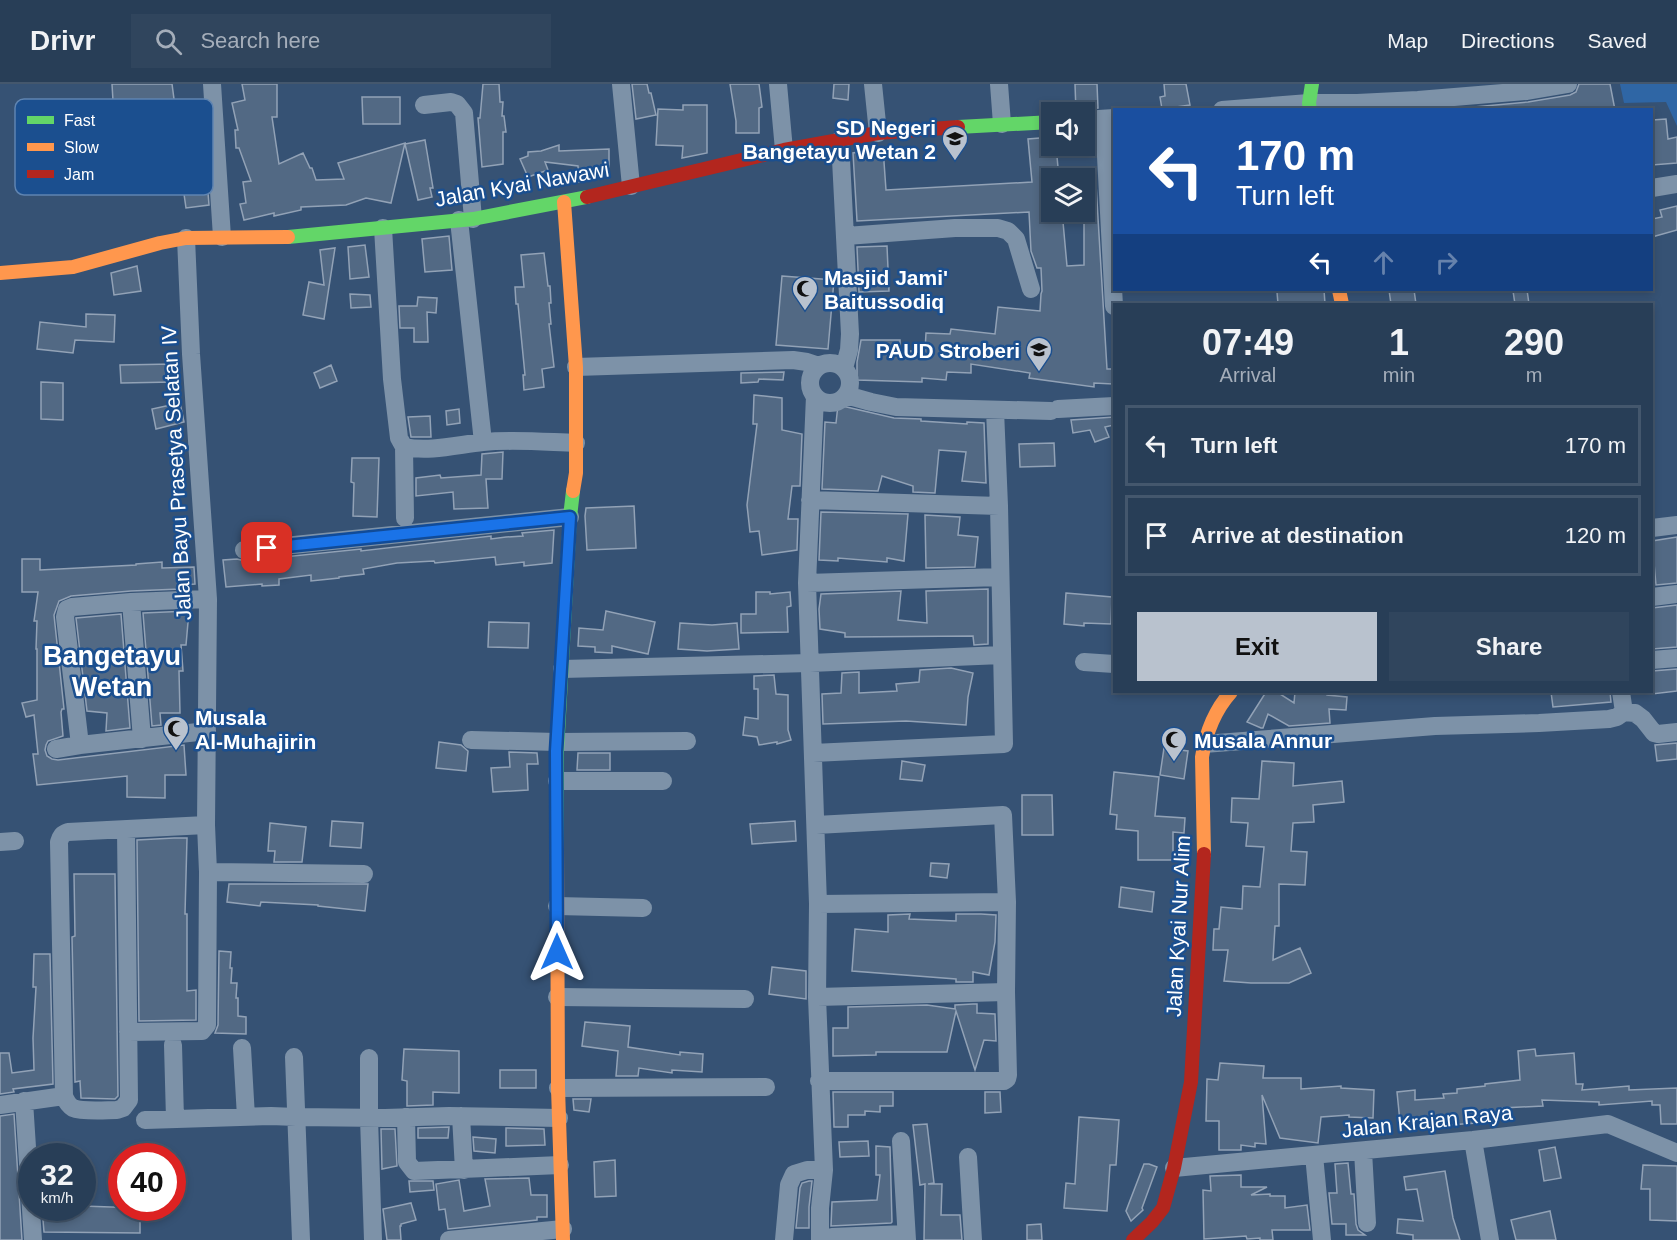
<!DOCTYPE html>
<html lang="en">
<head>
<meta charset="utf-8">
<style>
  :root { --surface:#283e57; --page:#30455d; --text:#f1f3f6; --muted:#a5aeba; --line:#44576d; --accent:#b9c2ce }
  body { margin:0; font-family:Arial,sans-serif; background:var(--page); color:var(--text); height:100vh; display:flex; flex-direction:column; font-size:22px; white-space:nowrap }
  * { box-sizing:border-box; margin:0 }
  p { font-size:20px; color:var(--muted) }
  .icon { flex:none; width:33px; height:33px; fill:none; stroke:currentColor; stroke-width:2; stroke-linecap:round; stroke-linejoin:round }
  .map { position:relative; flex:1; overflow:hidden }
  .sheet { position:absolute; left:1113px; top:219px; width:540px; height:390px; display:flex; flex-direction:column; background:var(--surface); border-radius:0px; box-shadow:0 3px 9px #0003,0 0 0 2px var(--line) }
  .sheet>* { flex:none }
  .banner { position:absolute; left:1113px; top:24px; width:540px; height:183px; border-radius:0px; box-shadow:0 3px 9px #0003,0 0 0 2px var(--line); background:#1a4fa0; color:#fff; overflow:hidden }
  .fabs { position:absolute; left:1041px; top:18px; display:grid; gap:12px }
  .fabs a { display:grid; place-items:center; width:54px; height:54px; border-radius:0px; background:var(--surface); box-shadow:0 3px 9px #0003,0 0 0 2px var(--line); font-size:30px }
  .speed { position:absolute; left:18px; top:1059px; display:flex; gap:12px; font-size:30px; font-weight:700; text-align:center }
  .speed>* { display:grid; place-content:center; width:78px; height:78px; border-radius:50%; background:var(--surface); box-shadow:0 3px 9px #0003,0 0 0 2px var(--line); line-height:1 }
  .speed small { font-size:15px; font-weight:400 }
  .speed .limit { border:9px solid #d22; background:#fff; color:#111 }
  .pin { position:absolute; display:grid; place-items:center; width:51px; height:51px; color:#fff; margin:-26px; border-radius:12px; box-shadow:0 3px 9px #0006 }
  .me { position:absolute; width:66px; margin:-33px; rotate:0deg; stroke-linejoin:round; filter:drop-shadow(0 0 4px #0008) }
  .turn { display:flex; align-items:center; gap:21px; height:126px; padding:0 24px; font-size:27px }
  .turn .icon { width:78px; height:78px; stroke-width:2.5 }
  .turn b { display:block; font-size:42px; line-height:51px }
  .lanes { display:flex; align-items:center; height:57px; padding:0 24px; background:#0003; justify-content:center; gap:30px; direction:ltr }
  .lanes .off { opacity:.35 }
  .eta { display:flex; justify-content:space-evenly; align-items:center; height:102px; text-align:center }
  .eta b { font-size:36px; font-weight:800; line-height:42px }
  .primary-button { display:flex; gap:12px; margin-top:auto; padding:12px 24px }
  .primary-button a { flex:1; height:69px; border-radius:0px; background:var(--accent); color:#111; font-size:24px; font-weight:800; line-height:69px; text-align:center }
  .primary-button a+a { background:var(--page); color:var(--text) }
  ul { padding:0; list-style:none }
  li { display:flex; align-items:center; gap:18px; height:81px; margin:0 12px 9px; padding:0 12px; border:3px solid var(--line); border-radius:0px }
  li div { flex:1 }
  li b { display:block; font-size:22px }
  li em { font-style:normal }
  header { display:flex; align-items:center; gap:36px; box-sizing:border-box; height:84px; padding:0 30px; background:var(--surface); border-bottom:2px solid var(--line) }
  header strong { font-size:28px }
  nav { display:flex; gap:33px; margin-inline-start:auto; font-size:21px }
  .search { width:420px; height:54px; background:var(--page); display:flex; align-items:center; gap:15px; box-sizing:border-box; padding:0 21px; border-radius:0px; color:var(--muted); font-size:22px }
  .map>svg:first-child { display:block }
  .green { fill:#2f66a5 }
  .building { fill:#526984; stroke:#92a2b6; stroke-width:1.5 }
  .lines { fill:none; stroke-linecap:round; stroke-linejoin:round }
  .street { stroke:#7d92a8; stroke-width:18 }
  .fast { stroke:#63d668; stroke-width:14 }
  .slow { stroke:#ff974d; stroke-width:14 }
  .jam { stroke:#b3261e; stroke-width:14 }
  .route-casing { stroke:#114b97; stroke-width:15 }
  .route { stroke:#1a73e8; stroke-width:10 }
  .labels { text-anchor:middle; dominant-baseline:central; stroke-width:5; stroke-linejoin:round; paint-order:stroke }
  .poi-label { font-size:21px; font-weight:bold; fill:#fff; stroke:#1b4f8f; text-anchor:start }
  .street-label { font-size:21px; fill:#fff; stroke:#1b4f8f }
  .district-label { font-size:27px; font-weight:bold; fill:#fff; stroke:#1b4f8f }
  .key { fill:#1b4f8f; stroke:#5f84b1; stroke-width:1.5 }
  .key-label { font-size:16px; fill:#fff }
</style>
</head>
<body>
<header>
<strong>Drivr</strong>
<div class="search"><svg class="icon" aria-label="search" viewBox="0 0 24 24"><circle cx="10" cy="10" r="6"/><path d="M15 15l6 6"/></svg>Search here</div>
<nav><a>Map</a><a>Directions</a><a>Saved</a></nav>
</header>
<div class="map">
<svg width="1677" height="1156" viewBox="0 0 1677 1156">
  <rect width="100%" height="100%" fill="#365274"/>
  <path class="green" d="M1620,0H1677V42L1666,18L1624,19Z"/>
  <path class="building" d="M112,0H172L176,30L182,29L188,66L148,72L146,61L134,62L131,16L113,17Z
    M242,0H277V33H272L279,80L303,69L310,84H312L316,96L344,95L338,79L405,59L391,119L366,114L346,121L301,123V126L274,132V129L244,136L240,120L246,119L243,98L251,97L239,64H236L235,46H238L232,19L245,16Z
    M483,0H499L500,18H503L502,32H504L506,48H503V80L482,83L478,34H480Z
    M632,0H647L649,9H651L656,31L636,35Z
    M730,0H759L762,23L759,24V49H736V37Z
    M834,0H849L848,16L833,14Z
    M1075,0H1097L1098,24L1083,25L1076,28Z
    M1164,0H1186L1190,21L1162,25L1160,13L1165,12Z
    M1579,0H1610L1615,26H1440L1528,18L1570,11L1576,8Z
    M362,13H400V40H363Z
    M683,21H707V69L682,74L683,62L656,61L658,25L683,26Z
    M1666,35L1668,55L1677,53V79L1652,81V36Z
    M1052,53V62H1056L1059,94H1052V139L1063,138L1067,182L1084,181V100H1096L1107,285H1114L1113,300L1094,299V303L1029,294L1030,289L971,280V289L947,288L946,296L922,294V298L857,296V278L861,256H900V267H925L926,249L950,250L951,245L995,250L998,223L1040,227L1041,210L1042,207L1041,184H1037L1031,167L1029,128L857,137L853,69L883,64L886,106L1032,98L1028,55Z
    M425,56L433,104H430L432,113L418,116L405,60Z
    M559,61V67L609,65V83H596V95L579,98L578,82L545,78L548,86L528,93L520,75L528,72V68L541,67Z
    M205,72L209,121L186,124L182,96L185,95L183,74Z
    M1677,122V146L1652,153V135L1662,133L1660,126Z
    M449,152L452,186L425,188L422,155Z
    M365,161L369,193L350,195L348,163Z
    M887,162L889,207L859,208L857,163Z
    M335,164L324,235L303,231L309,198L324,201L320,166Z
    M544,169L548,202H550L551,219H549L551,240H549L554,283L542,285L544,303L524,306L523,291H525L518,220H516L515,203H524L521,171Z
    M137,182L141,207L114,211L111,189Z
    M782,192L834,196L828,265L776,261Z
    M1304,206H1324L1325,220H1278L1277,208Z
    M1389,206H1414L1416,220H1391Z
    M1527,206L1529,220H1515L1513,207Z
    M350,210L370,211L371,223L351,224Z
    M418,213L437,214L436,229L427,228L428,258H414V244H400L399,222H417Z
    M86,230L115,231L114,258L75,256L73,269L37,265L40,238L86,243Z
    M173,280L174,298L121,299L120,281Z
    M331,281L337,297L320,304L314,289Z
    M784,288L783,296L759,295L758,298L741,299V289Z
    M41,298L63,299V336L41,335Z
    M754,311L782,314V346L802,350L800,402H792L788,435H798L797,466L762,471L759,447L750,448L747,421L757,340H753Z
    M180,319L184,338L156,345L152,325Z
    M838,321L894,334L921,335V337L967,340V338L984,339L986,399L962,397L966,368L939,366L935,409L913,408V402L882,392L878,407L822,405L825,338L836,339Z
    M459,325L460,339L447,341L446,327Z
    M430,332L431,353H411L408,333Z
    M1114,333V341L1105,343L1109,353L1095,358L1090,346L1073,349L1071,336Z
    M1054,359L1055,382L1020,383L1019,360Z
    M503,368L502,395H486L488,424L454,425L453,408L416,412V394L440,391L441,394L481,391L482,370Z
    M352,374H379L377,433L353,432L354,399L351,398Z
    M634,422L636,464L587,466L585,432L586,424Z
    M821,428L908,430L904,477L887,474V478L838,474V477L819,476Z
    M925,431L960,433L958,451L978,453L975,483L926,484Z
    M554,446L552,479L524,482V478L496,481L495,473L435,479L434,477L397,479L363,485L364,490L339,493V494L311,497V491L279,495V501L262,502V500L226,503L223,476L237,475L245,477L361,465V467L491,452V455L506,453L523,452L522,449Z
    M1677,453V499L1656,501L1652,457Z
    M22,475H40V486L136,481V480L162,478V484L194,483L195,500L179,501L180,505L131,507L71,512L59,517L54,531L64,625H62L61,628L63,652L48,657L46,661L45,666L47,672L52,675L58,676L184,661L186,691H165V714L127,713V692L37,701L33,670H38L34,631L26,633L22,619L37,616V565H36L37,537H34L38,508H22Z
    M988,505V560L974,561L973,552L845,553V549L820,545L819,525L821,510L901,507L898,536L927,539L926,507Z
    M756,508H770V510L790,508L791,522L787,523L788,548L741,549V530H756Z
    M1066,509L1112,513L1111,540L1084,539V542L1064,540Z
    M1677,521V563L1652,565V524Z
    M189,527L186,561H181L183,587H179L180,629H160L161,641L152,642L143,529Z
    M606,527L655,538L648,570L612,562V569L595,568V563L578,562L579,544L603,546Z
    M121,530L130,644L106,647L107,629L87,627L76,534Z
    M489,538L529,539L528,564L488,563Z
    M680,539L712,541L737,539L739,565L707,567L678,565Z
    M951,584L973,589L968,613L966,641L906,637L823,640L822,610L841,609L842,589L859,588V609L897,607L896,600L919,598L920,586Z
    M1677,585V607L1652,610V587Z
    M774,591L776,610L788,611V646L791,656L777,660V658L759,661L757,653L743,651L745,633L758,635V605H754V592Z
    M1266,608H1277L1294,619L1295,608H1327V611L1347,613L1346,626L1329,625L1330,639L1289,642L1268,630L1263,644H1261L1247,638Z
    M1551,608H1610L1611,618L1553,623Z
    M439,658L461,661L468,667L466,687L436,684Z
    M1677,659V675L1657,677L1655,661Z
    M1164,664L1188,667L1184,695L1160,691Z
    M509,668L537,669L538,680H527L528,706L493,708L491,684L510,683Z
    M578,669H610V686H577Z
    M902,677L925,681L922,697L900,695Z
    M1262,677L1294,679L1293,702L1342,697L1344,718L1313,721L1314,738L1293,739L1291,767L1307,768L1305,801L1279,800V842H1275L1273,876L1300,864L1311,889L1289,899H1251L1224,897L1228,866H1213L1214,845H1219L1221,823L1242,825L1243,802L1260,803L1264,763L1246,762L1248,739L1231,738L1232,714L1259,715Z
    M1114,688L1159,693L1155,732L1185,734L1184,749L1173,748V776H1138V747L1116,745L1117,731L1110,730Z
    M1022,711H1052L1053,751H1022Z
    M332,737L363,739L361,764L330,762Z
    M795,737L796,757L752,760L750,740Z
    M270,739L306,743L302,778H274L275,767H268Z
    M174,754H187L185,830H187V907L196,906V936L139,937L137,756Z
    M931,779L949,780L947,794L930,792Z
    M74,790H115L118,1012L115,1015L81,1014L80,997L75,998L72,853L75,852Z
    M229,800H368L365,827L318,822V821L261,818L260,822L227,818Z
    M1121,803L1154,808L1152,828L1119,823Z
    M910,830L909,835L956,837V830H981L996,831L995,858L989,891L973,888V898H956V895L852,887L855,845L888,848V831Z
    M219,867L231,868L230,884H232L231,899H237L236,914H238V932L246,933V950L215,949L218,941Z
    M34,870H50L53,1000L13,1005L14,1008L0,1010V969H9L12,989L34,986L33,954L36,903H33Z
    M772,883L806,887V915L769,910Z
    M973,920H977V929L995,930L996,957L984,956L975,986L956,927L947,968H876V971L833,972V944H848V923L927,921L955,925V921Z
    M585,938L630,942L628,963L680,971V968L703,970L702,988L672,986V989L639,984L638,992H616L618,967L582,962Z
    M404,965L459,967V1009L433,1008V1021L407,1022V997L402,996Z
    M1535,965L1536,972L1574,969L1576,1000H1583L1582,1006L1629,1002V1006L1677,1004V1040H1661L1660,1021H1652V1017L1599,1021V1018L1542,1016L1543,1022L1502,1024L1503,1031L1475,1033L1476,1039L1422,1043V1036L1400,1038L1397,1008L1415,1006V1016L1444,1014L1443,1010L1457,1009V1005L1485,1002V1000L1520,996L1518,967Z
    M1220,979L1264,982L1263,994H1301V1005L1341,1002V1004L1374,1006L1373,1034L1349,1033V1031L1321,1033L1318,1059L1280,1054L1262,1011L1266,1060L1255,1059V1063L1241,1061V1066H1219V1037H1206L1207,995L1218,996Z
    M500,986H536V1004H500Z
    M833,1008H893V1022H880V1028L865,1027V1031H848V1043H834Z
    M985,1008H1000L1001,1028L985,1029Z
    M573,1015H591L589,1028L574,1026Z
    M14,1030L22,1156H0V1032Z
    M1079,1033L1119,1036L1116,1081H1110L1107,1127L1064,1124L1066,1099L1075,1100Z
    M927,1040L934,1099L928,1100H942L941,1131H960L962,1156H924L925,1100L920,1101L913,1041Z
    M449,1043L448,1054H418V1044Z
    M506,1044L544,1045L545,1061L506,1062Z
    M381,1045H395L397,1082L382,1085Z
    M473,1053L496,1055L495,1069L474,1067Z
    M868,1057L869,1072L840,1073L839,1058Z
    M876,1062L890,1063L892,1138L891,1139L831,1142L832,1118L877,1116L880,1091H876Z
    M1555,1063L1561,1094L1544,1097L1539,1066Z
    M615,1076L616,1112L595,1113L594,1078Z
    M1348,1079L1351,1110H1354L1356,1140L1358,1146L1365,1151H1346V1140H1332L1329,1109H1337L1335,1080Z
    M1144,1080H1149L1157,1083L1142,1124L1143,1126L1131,1137L1126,1127Z
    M1643,1081L1677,1082V1137L1650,1136V1105H1641Z
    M1445,1087L1453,1134L1460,1156H1413V1151L1397,1149L1398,1135L1423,1137L1417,1105L1406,1106L1404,1093Z
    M1241,1091V1103H1267L1251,1111L1270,1110V1112H1285V1124L1307,1121L1310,1146H1272L1273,1156H1260V1154L1247,1155L1246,1152L1204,1155L1203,1106L1211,1107L1210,1092Z
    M529,1094L531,1111H547V1133H537V1136L448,1145L445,1125L439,1126L436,1100L459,1096L464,1127L490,1122L485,1095Z
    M409,1097H433L434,1106L410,1108Z
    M809,1097H812L809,1123V1144H796L800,1104L802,1099Z
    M411,1119L416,1136L401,1140V1142H400L401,1156H387L383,1125Z
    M82,1122L140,1124V1149L44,1148L42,1124H82Z
    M1550,1127L1556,1156H1516L1511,1136Z
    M1041,1140L1042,1156H1027V1141Z"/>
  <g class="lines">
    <path class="street" d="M212,0L222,153
      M621,0L631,102
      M778,0L784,66
      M873,0L878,49
      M999,0L1002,40
      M424,21L451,18L457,20L464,29L473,135
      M1222,26L1309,19H1357L1418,16L1527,7L1568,0
      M1104,35L1114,222
      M1084,36L1114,34
      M840,56L850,250L849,266L844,284
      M1652,104L1677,100
      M459,136L483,358
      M383,144L392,295L399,354L404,363L405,434
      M846,152L955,144H998L1008,147L1016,155L1031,205
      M810 299a20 20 0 1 1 40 0a20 20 0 1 1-40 0Z
      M576,283L793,276L807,278L819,282
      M846,311L871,318L896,323L1051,327
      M1058,325L1114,322
      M404,363C430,368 456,361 483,358C514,355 546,358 576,359
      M810,416L999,422
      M1652,444L1677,441
      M244,466L570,433
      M807,499L1000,493
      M1652,513L1677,510
      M131,518L142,655
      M1652,576L1677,574
      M1084,578L1114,580
      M562,585L810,579L1002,571
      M1621,608L1624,628
      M1624,628L1635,629L1643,635L1654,649L1658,650L1677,648
      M207,647L80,661L65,533L67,525L72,523L131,518L208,515
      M471,656L557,658L687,657
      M1204,660L1435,642L1539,639L1609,635L1617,633L1624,628
      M56,665L80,661
      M813,669L1004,660L999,422L995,326
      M557,697H663
      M816,741L1003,731L1007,818L1006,908L1008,991L1007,995L1004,997H819
      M126,746L129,1016L123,1024L117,1026C106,1026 82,1028 73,1024C68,1021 66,1017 64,1012L59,758C61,752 62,750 68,748L206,741
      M0,758L15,757
      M208,788L364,790
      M818,820L1007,818
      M557,822L643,824
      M557,913L745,915
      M817,913L1006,908
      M128,948L202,947L207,941L208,788L206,741L208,515L191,270L186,154
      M173,961L175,1035
      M242,964L246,1033
      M294,973L301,1156
      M369,974V1034L373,1156
      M558,1004L766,1003
      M24,1017L33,1156
      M0,1021L64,1012
      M461,1032L464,1086
      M406,1033L407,1078L414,1087L560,1081
      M145,1036L271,1032L296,1033L385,1034L449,1032L559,1034
      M1473,1056L1490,1156
      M901,1057L907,1156
      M1363,1067L1367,1139
      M1314,1071L1322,1156
      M968,1073L973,1156
      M1174,1084L1473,1056L1608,1040L1677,1069
      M832,1153L906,1150
      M449,1156L563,1145
      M784,1156L789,1101L794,1090L807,1086H824L817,913L818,820L807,499L815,312
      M820,1156V1124L824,1086"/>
    <path class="fast" d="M1310,26L1309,19L1312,0
      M958,43L1052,38
      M288,153L473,135L587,113
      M557,763V667L570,433L573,407"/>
    <path class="slow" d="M564,118L576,283V389L573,407
      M0,189L73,183L160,159L186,154L288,153
      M1339,206L1342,220
      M557,763L558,1004L563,1156
      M1204,770L1202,673C1206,648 1214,627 1231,608"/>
    <path class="jam" d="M587,113L784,66L878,49L958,43
      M1133,1156L1152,1138L1163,1124L1174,1084L1191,998L1204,770"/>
  </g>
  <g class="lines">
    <defs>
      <path id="route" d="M267,464L570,433L556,667L557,868"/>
    </defs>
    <use href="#route" class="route-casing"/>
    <use href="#route" class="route"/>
  </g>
  <defs>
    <symbol id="school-pin" viewBox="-11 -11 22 30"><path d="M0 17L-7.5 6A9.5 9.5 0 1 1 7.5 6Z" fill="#b9c2ce" stroke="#1b4f8f"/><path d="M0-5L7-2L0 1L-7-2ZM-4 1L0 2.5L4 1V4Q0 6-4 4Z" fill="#111"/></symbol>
    <symbol id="mosque-pin" viewBox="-11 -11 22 30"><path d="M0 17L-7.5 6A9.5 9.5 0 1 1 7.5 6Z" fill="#b9c2ce" stroke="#1b4f8f"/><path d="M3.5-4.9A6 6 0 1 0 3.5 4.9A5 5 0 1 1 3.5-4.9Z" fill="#111"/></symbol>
  </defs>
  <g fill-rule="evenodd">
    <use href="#school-pin" x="940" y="40" width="30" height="40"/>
    <use href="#mosque-pin" x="790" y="190" width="30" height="40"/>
    <use href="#school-pin" x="1024" y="251" width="30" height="40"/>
    <use href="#mosque-pin" x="161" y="630" width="30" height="40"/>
    <use href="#mosque-pin" x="1159" y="641" width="30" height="40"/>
  </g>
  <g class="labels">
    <g class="poi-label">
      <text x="936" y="43" text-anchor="end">SD Negeri<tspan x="936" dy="24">Bangetayu Wetan 2</tspan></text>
      <text x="824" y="193">Masjid Jami'<tspan x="824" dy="24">Baitussodiq</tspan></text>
      <text x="1020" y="266" text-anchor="end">PAUD Stroberi</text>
      <text x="195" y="633">Musala<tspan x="195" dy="24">Al-Muhajirin</tspan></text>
      <text x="1194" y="656">Musala Annur</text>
    </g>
    <g class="street-label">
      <text transform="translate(522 100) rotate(-10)">Jalan Kyai Nawawi</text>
      <text transform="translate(176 389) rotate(-93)">Jalan Bayu Prasetya Selatan IV</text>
      <text transform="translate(1178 842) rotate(-87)">Jalan Kyai Nur Alim</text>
      <text transform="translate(1427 1037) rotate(-6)">Jalan Krajan Raya</text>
    </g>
    <g class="district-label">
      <text x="112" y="572">Bangetayu<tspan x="112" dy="31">Wetan</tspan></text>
    </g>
  </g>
  <rect x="15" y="15" width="198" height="96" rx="9" class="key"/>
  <rect x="27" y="32" width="27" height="8" fill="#63d668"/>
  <rect x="27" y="59" width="27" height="8" fill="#ff974d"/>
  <rect x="27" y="86" width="27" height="8" fill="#b3261e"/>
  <g class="key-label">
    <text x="64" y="42">Fast</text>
    <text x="64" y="69">Slow</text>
    <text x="64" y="96">Jam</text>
  </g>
</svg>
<div class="fabs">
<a><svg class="icon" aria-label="sound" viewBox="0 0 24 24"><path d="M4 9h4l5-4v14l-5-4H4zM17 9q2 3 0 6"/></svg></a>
<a><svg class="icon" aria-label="layers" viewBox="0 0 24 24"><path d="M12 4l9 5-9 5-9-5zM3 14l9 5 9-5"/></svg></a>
</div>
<div class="speed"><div>32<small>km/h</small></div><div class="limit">40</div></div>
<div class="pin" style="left:267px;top:464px;background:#d93025"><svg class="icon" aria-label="arrive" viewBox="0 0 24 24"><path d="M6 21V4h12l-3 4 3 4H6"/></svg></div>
<svg class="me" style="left:557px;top:868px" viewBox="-20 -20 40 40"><path d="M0-17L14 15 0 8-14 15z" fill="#1a73e8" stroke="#fff" stroke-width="4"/></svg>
<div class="banner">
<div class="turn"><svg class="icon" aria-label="left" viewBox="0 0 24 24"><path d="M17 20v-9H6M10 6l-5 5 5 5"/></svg><div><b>170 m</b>Turn left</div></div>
<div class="lanes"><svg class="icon" aria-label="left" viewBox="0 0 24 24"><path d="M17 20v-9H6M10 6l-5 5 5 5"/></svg><svg class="icon off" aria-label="ahead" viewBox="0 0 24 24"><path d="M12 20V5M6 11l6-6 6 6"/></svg><svg class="icon off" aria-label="right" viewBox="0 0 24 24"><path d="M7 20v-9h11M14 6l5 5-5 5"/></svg></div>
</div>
<section class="sheet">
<div class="eta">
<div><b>07:49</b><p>Arrival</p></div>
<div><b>1</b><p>min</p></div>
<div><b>290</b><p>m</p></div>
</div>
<ul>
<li><svg class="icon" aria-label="left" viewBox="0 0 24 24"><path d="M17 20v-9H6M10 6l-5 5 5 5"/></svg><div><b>Turn left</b></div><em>170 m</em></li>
<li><svg class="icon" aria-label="arrive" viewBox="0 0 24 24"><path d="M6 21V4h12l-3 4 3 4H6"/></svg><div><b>Arrive at destination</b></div><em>120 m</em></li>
</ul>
<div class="primary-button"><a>Exit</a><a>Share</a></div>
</section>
</div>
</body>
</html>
